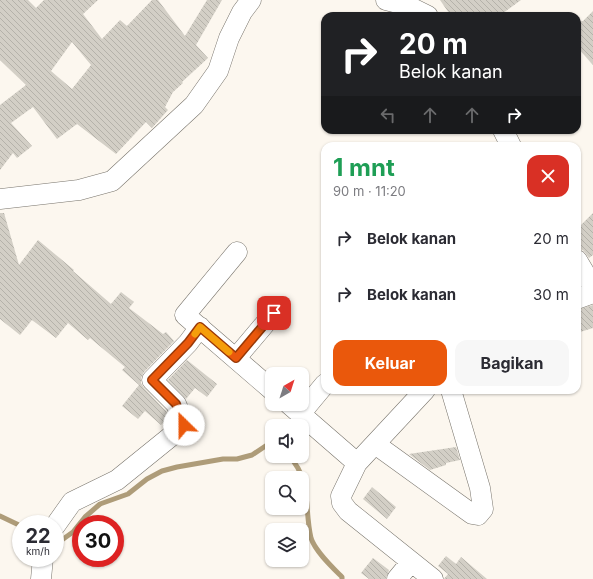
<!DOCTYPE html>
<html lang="id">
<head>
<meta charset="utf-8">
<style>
  :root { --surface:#fff; --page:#f7f7f7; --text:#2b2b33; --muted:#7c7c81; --accent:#ea580c }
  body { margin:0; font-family:Inter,sans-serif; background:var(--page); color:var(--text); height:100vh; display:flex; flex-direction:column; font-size:15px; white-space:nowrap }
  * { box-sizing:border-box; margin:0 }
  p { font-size:13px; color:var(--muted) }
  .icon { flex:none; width:22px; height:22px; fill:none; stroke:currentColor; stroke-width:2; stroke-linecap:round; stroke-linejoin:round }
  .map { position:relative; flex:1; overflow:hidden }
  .sheet { position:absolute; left:321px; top:142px; width:260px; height:252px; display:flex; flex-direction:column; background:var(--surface); border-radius:12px; box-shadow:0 1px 3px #0004 }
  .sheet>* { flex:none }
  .guide { position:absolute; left:321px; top:12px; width:260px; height:122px; border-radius:12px; box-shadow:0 1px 3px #0004; background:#202124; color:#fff; overflow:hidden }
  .needle { width:26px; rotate:39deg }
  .controls { position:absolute; left:265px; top:367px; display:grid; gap:8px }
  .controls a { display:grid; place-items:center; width:44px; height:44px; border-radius:8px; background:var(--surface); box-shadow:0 1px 3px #0004; font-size:20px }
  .speed { position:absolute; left:12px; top:515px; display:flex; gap:8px; font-size:20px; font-weight:700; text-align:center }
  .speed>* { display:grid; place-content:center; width:52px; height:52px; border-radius:50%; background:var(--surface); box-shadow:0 1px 3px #0004; line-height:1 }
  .speed small { font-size:10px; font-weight:400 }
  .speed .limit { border:6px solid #d22; background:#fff; color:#111 }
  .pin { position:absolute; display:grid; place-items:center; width:34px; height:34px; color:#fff; margin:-17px; border-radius:8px; box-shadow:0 2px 6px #0006 }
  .me { position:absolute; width:44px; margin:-22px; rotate:337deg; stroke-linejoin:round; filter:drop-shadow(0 0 3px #0008) }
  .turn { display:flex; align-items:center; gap:14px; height:84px; padding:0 12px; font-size:18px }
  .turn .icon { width:52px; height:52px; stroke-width:2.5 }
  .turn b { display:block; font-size:28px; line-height:34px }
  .lanes { display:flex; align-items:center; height:38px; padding:0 12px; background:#0003; justify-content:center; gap:20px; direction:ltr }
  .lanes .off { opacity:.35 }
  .round { display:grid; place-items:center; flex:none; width:42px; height:42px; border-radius:12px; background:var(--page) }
  .head { display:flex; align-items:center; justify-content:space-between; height:68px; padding:0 12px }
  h1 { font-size:24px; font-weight:700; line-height:30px; color:#1e9e55 }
  .primary-button { display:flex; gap:8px; margin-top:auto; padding:8px 12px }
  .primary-button a { flex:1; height:46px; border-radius:12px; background:var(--accent); color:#fff; font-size:16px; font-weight:700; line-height:46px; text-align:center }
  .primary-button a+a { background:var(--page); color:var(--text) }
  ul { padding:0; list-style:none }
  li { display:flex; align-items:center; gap:12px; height:56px; padding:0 12px }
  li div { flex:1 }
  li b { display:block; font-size:15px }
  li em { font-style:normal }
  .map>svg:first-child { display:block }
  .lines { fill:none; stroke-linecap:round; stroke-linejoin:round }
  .stream { stroke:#ae9c79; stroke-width:5 }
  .building { fill:url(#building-back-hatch); fill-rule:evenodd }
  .street-casing { stroke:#78746c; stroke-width:21 }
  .street { stroke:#fff; stroke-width:20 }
  .route-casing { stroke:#983908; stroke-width:10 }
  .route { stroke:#ea580c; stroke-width:7 }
  .slow { stroke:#f59e0b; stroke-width:7 }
</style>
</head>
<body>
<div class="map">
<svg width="593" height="579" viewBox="0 0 593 579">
  <defs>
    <pattern id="building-back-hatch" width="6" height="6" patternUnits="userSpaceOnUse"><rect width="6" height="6" fill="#d3cfc6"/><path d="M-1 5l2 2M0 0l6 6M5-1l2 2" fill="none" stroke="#b5b2aa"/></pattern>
  </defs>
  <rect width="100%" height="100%" fill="#fcf7ef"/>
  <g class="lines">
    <path class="stream" d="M289,456C312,480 304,509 311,538C315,551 332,567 342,577V579
      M0,516L21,526
      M55,541L59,542L73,532L85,517L100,504L128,494L147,479L162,471L177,467L223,459H237L252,455L270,443L272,444"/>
  </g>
  <path class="building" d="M0,0H28L36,8L44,0H98L83,14L102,39L120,20L127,26L152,0H158L185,36L207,0H222L196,45L208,58L182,82L183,83L173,92L165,107L168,110L152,128L146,122L116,154L77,124L57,139L33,107L11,123L32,146L17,158L13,153L0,170V105L26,85L0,60ZM72,42L91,65L72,89L51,71Z
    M440,0H521L499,16H451Z
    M593,11V65L577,47V22L583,21Z
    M0,213H4L19,265L38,240L74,270L73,271L111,304L121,292L134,302L129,308L163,334L166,332L174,341L144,372L141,378V383L144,388L166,411L169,417L161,425L145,411L138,419L122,406L139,385L122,370L125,367L90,338L88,340L68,323L56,338L32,320L20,335L0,319Z
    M593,213V255L589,258L583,250L577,249V229Z
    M593,305V328L577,333V310Z
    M187,360L217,384L207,397L195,388L186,399L168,380Z
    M456,447L460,460L446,463V465L430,470L409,454Z
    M372,487L396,507L387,519L363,499Z
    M446,556L456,564L461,557L487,579H444L448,574L438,566Z
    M373,558L389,570L386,579H369L361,573Z"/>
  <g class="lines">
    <defs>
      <path id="street" d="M386,0L406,5L428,16
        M503,130L511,146
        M0,199L79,190L112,181L194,105L218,71L229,38L242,12L251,0
        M237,252L185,315L272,390
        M577,260L593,287
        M577,299L593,293
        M236,358L274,313
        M425,390L357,463L341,496L342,503L348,511L433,579
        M289,404L357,463
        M300,414L325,384
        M375,444L472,514L478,515L483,509L480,488L451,390
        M55,526L72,502L117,480L185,425L176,404L152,380L188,343L200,327
        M41,579L43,558
        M397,579L411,562"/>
    </defs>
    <use href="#street" class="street-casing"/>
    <use href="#street" class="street"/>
  </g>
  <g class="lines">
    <defs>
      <path id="route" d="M184,425L176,404L152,380L188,343L200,327L236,358L274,313"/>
    </defs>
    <use href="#route" class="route-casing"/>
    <use href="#route" class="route"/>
    <path class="slow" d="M195,334L200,327L229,352"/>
  </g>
</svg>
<div class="controls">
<a><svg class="needle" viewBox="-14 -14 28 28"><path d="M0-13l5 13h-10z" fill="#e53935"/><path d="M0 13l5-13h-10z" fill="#7c7c81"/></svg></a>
<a><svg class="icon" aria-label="sound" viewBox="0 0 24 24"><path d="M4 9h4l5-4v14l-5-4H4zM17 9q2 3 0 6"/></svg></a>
<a><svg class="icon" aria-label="search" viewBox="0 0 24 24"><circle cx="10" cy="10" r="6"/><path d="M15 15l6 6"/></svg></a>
<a><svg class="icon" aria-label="layers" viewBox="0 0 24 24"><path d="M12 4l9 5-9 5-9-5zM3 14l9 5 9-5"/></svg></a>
</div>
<div class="speed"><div>22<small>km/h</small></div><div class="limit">30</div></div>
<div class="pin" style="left:274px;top:313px;background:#d93025"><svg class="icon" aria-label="arrive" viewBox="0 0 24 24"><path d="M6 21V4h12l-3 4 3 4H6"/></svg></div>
<svg class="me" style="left:184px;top:425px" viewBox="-20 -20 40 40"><circle r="19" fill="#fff"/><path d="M0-13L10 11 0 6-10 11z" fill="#ea580c"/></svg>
<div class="guide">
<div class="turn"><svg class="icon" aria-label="right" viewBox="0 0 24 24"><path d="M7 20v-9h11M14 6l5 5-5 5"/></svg><div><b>20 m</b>Belok kanan</div></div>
<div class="lanes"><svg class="icon off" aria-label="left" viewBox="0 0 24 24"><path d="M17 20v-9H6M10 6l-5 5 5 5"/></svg><svg class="icon off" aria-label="ahead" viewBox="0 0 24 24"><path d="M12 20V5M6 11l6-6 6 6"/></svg><svg class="icon off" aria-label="ahead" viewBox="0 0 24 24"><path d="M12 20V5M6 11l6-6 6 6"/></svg><svg class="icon" aria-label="right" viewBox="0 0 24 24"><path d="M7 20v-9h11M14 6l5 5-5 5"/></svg></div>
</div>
<section class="sheet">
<div class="head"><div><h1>1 mnt</h1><p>90 m · 11:20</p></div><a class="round" style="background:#d93025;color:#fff"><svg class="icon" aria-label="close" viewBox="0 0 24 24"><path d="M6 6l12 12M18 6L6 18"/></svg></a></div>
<ul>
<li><svg class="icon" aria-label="right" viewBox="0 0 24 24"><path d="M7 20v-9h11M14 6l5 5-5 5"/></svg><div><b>Belok kanan</b></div><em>20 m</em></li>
<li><svg class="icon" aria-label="right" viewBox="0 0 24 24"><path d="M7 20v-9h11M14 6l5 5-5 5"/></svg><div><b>Belok kanan</b></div><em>30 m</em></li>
</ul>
<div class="primary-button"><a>Keluar</a><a>Bagikan</a></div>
</section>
</div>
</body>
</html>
